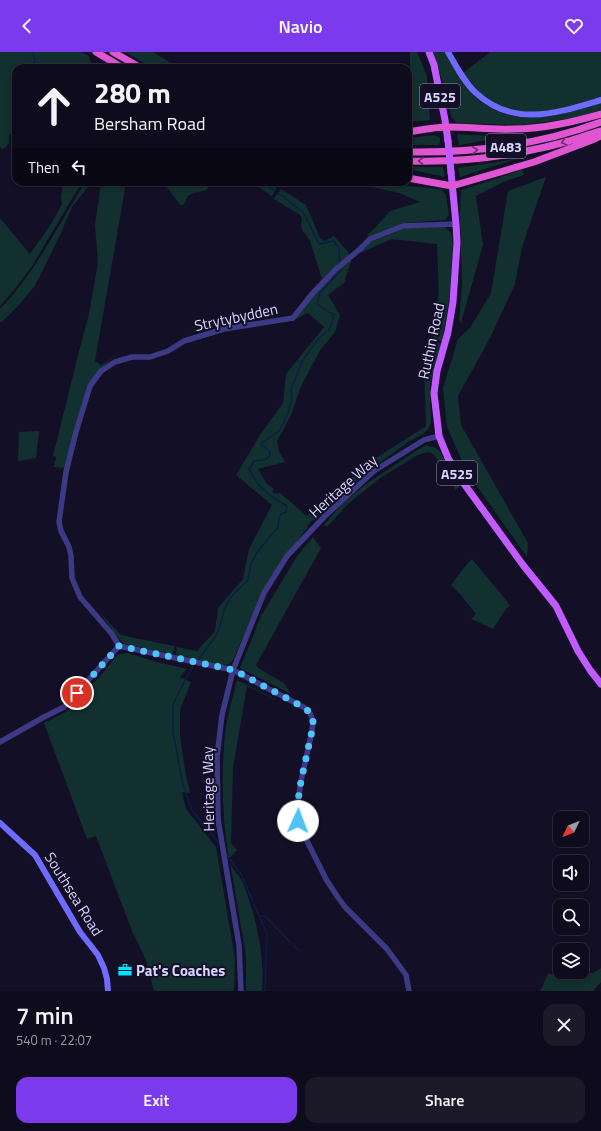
<!DOCTYPE html>
<html lang="en">
<head>
<meta charset="utf-8">
<style>
  :root { --surface:#0e0b1c; --page:#1c1929; --text:#f1f3f6; --muted:#9b9ba3; --line:#2e2b3b; --accent:#7c3aed }
  body { margin:0; font-family:"Titillium Web",sans-serif; background:var(--page); color:var(--text); height:100vh; display:flex; flex-direction:column; font-size:15px; white-space:nowrap }
  * { box-sizing:border-box; margin:0 }
  p { font-size:13px; color:var(--muted) }
  .icon { flex:none; width:22px; height:22px; fill:none; stroke:currentColor; stroke-width:2; stroke-linecap:round; stroke-linejoin:round }
  .map { position:relative; height:939px; overflow:hidden }
  .drawer { display:flex; flex-direction:column; background:var(--surface); flex:1 }
  .drawer>* { flex:none }
  .guide { position:absolute; left:12px; top:12px; width:400px; height:122px; border-radius:12px; box-shadow:0 2px 6px #0003,0 0 0 1px var(--line); background:#0e0b1c; color:var(--text); overflow:hidden }
  .needle { width:26px; rotate:227deg }
  .tools { position:absolute; left:553px; top:759px; display:grid; gap:8px }
  .tools a { display:grid; place-items:center; width:36px; height:36px; border-radius:8px; background:var(--surface); box-shadow:0 2px 6px #0003,0 0 0 1px var(--line); font-size:20px }
  .pin { position:absolute; display:grid; place-items:center; width:34px; height:34px; color:#fff; margin:-17px; border:2px solid #fff; border-radius:50%; box-shadow:0 1px 4px #0007 }
  .me { position:absolute; width:44px; margin:-22px; rotate:2deg; stroke-linejoin:round; filter:drop-shadow(0 0 3px #0008) }
  .turn { display:flex; align-items:center; gap:14px; height:84px; padding:0 16px; font-size:18px }
  .turn .icon { width:52px; height:52px; stroke-width:2.5 }
  .turn b { display:block; font-size:28px; line-height:34px }
  .then { display:flex; align-items:center; height:38px; padding:0 16px; background:#0003; gap:8px; font-size:15px }
  .round { display:grid; place-items:center; flex:none; width:42px; height:42px; border-radius:12px; background:var(--page) }
  .headline { display:flex; align-items:center; justify-content:space-between; height:68px; padding:0 16px }
  h1 { font-size:24px; font-weight:600; line-height:30px }
  .cta { display:flex; gap:8px; margin-top:auto; padding:8px 16px }
  .cta a { flex:1; height:46px; border-radius:12px; background:var(--accent); color:#fff; font-size:16px; font-weight:600; line-height:46px; text-align:center }
  .cta a+a { background:var(--page); color:var(--text) }
  header { display:flex; justify-content:space-between; align-items:center; height:52px; padding:0 16px; background:var(--accent); color:#fff; font-size:18px; font-weight:600 }
  .map>svg:first-child { display:block }
  .green { fill:#12302f }
  .lines { fill:none; stroke-linecap:round; stroke-linejoin:round }
  .stream { stroke:#0a1f44; stroke-width:1.5 }
  .tertiary { stroke:#3d3a85; stroke-width:5.5 }
  .secondary { stroke:#6f6bff; stroke-width:6 }
  .primary { stroke:#c25bff; stroke-width:7 }
  .trunk { stroke:#e055d1; stroke-width:7 }
  .primary-bridge { stroke:#c25bff; stroke-width:7 }
  .oneway { stroke:#6f2e73 }
  .route { stroke:#4fc3f7; stroke-width:7; stroke-dasharray:0 12.6 }
  .labels { text-anchor:middle; dominant-baseline:central; stroke-width:4; stroke-linejoin:round; paint-order:stroke }
  .shield { fill:#130f26; stroke:#9e99be; stroke-width:1 }
  .shield-label { font-size:14px; font-weight:bold; fill:#d9d4ff }
  .street-label { font-size:15px; fill:#d9d4ff; stroke:#130f26 }
  .poi-label { font-size:15px; font-weight:bold; fill:#d9d4ff; stroke:#130f26; text-anchor:start }
</style>
</head>
<body>
<header><svg class="icon" aria-label="back" viewBox="0 0 24 24"><path d="M15 5l-7 7 7 7"/></svg>Navio<svg class="icon" aria-label="heart" viewBox="0 0 24 24"><path d="M12 20l-8-8c-3-5 5-10 8-4 3-6 11-1 8 4z"/></svg></header>
<div class="map">
<svg width="601" height="939" viewBox="0 0 601 939">
  <rect width="100%" height="100%" fill="#130f26"/>
  <path class="green" d="M0,0H81L89,4L90,9L94,16H16V87L13,82L9,83V91L6,95L2,97L0,95Z
    M125,0H153L179,16H153Z
    M410,0H417L427,24L430,68L408,70V38L410,35Z
    M433,0H446C453,12 462,29 470,39C504,79 558,65 601,51V58L577,65L553,69L520,73L457,71L454,68L451,64L446,40Z
    M490,0H601V47L561,57L526,61L498,54L480,41L463,21Z
    M457,82L507,85L459,93Z
    M434,83L440,86V89L439,93H408V86Z
    M516,107L460,125L458,116Z
    M408,115H443L445,125L408,117Z
    M522,118L524,123L503,130L476,144L483,193L461,271L459,268L462,233L460,163L461,138Z
    M546,125L522,195L515,232L490,286L458,344L461,373L528,491L527,505L467,420L447,375L443,336L458,287L470,276L491,241L508,139Z
    M63,130H82L32,214L14,238L0,254V166L30,202L51,172L62,152L61,144Z
    M84,130H92L72,155L61,181L40,224L34,235L19,253L2,270H0V257C33,223 55,179 80,139Z
    M101,130H127L126,131L95,309L101,313L113,306L103,315L86,336L85,345L65,416L54,415L56,405L53,404L79,299L89,262L98,210L95,173Z
    M161,130H210L207,138L194,141L188,144L184,152L181,154L163,130Z
    M251,130H270L277,135L272,144Z
    M350,130H392L407,134L441,137L446,143L449,163L445,168L404,171L369,185L367,183L374,177L390,159L420,150L399,141Z
    M281,137L306,153L320,186L324,189L334,184L349,201L348,205L372,189L391,182L404,176L445,175L451,181L453,192L450,241L442,289L433,286C441,255 438,223 437,192L392,187L353,204L344,231L328,243L340,263L335,280L321,297L301,334L291,363L277,389L279,399L285,410L258,417L267,432L274,437L272,440L275,442L280,441L307,464L373,408L426,374L424,319L431,286L441,292L430,333L431,370L429,376L423,382L408,390L371,417L317,464L307,474L308,475L286,504L262,543L233,608C230,612 227,613 222,613L178,603L176,601L177,595L197,599L215,579L218,556L243,527L249,497L272,453L236,423L260,383L283,351L286,322L324,275L308,261L296,267L297,263L327,228L333,225L338,219L334,215L322,227L310,189L301,176L302,166L300,163L274,147Z
    M39,379L36,406L18,409L19,380Z
    M427,393L428,394C433,394 437,396 440,400L459,435L456,438L435,404L430,400L424,401L416,404L380,426L348,452L327,475L324,473L342,452L366,432L417,398Z
    M313,485L321,496L256,613L258,616L284,631L291,642L240,616L261,564L297,504Z
    M472,507L506,548L510,554L506,557L493,577L471,567L476,562L460,542L451,533L467,512Z
    M100,561L121,583L174,594V598L172,602L125,592L119,587Z
    M127,601L157,610L187,617L180,625L191,630L180,658V684L185,718L190,741L182,740L186,757L216,795L235,906L234,939H154L146,908L132,879L96,784L87,787L44,671L66,660L88,635L98,627L117,603Z
    M237,628L279,649L276,648L247,634L233,716L231,791L237,798L229,807C222,766 221,723 225,682C227,664 233,645 237,628Z
    M230,810C233,818 240,824 243,831C256,865 265,902 262,939H246V904Z
    M601,916V930L593,939H540L548,922L593,921Z"/>
  <g class="lines">
    <path class="stream" d="M32,16L35,8L33,0
      M261,130L275,139
      M278,141L303,160L319,192L334,189L339,197L340,211
      M199,607L215,585L219,577L224,559L227,551L231,545L248,528L251,512L257,500L278,475L279,467L281,462L286,460L287,454C277,448 265,441 258,432C255,427 252,422 249,417L254,409L264,408L270,404L269,398L261,392L280,378L289,359L292,347L291,337L303,308L319,286L328,279L332,271L334,262L328,260L317,252L320,241L341,218V217
      M193,614L182,634L173,652V680L183,733L192,758L218,790
      M227,803L241,822L267,882L265,939
      M259,864H265L290,890
      M294,894L299,898"/>
    <path class="tertiary" d="M119,594L112,582L80,545L72,526L71,504L69,495L61,479L59,470L66,420L76,380L90,334L101,319L115,310L132,305H150L168,299L184,289L224,277L293,266L312,242L335,218L360,197L370,187L403,174L456,172
      M119,594L233,618L305,656L310,661L313,669L312,679L301,729L296,762L297,769L326,827L337,844L345,855L387,897L406,923L409,939
      M0,690L44,665L64,655L119,594
      M241,939L239,893L218,767L217,705L222,663L233,618L264,541L287,504L325,464L374,419L424,388L439,384"/>
    <path class="secondary" d="M448,0C456,14 464,30 476,41C514,76 557,61 601,48
      M0,771L35,803L80,880L98,903L104,916L107,927L108,939"/>
    <path class="primary" d="M429,0L434,13L445,68L448,89
      M451,120L456,172L457,191L453,250L448,280L437,319L434,341L439,384L448,406L462,429L523,513L556,554L578,599L590,618L601,632"/>
    <path class="trunk" d="M96,0L123,16
      M113,0L141,16
      M408,80C421,78 435,75 448,75C470,75 491,78 513,77C543,77 572,70 601,62
      M408,100C474,101 539,93 601,70
      M408,109C451,110 494,107 536,97C547,95 558,92 569,89C579,86 590,82 601,79
      M408,126L452,134L534,110L592,88L601,84"/>
    <path class="primary-bridge" d="M448,89L451,120"/>
  </g>
  <defs><path id="oneway-chevron" d="M-2-3.5L2.5 0L-2 3.5" fill="none" stroke-width="1.6" stroke-linecap="round" stroke-linejoin="round"/></defs>
  <g class="oneway">
    <use href="#oneway-chevron" transform="translate(564 90) rotate(165)"/>
    <use href="#oneway-chevron" transform="translate(475 98) rotate(-6)"/>
    <use href="#oneway-chevron" transform="translate(421 109) rotate(-179)"/>
  </g>
  <g class="lines">
    <path class="route" d="M77,641L119,594L234,618L305,656L310,661L313,669L312,679L301,729L296,762L298,769"/>
  </g>
  <defs>
    <symbol id="office-bare" viewBox="-9 -9 18 18"><path d="M-6-3h4V-5.5h4V-3h4V5H-6ZM-1-4.5V-3h2v-1.5ZM-6 0V1H6V0Z" fill="#00e5ff" stroke="#130f26" stroke-width="2.5" paint-order="stroke"/></symbol>
  </defs>
  <g fill-rule="evenodd">
    <use href="#office-bare" x="115" y="908" width="20" height="20"/>
  </g>
  <g class="labels">
    <g class="shield">
      <rect x="420" y="32" width="40" height="24" rx="3"/>
      <rect x="486" y="82" width="40" height="24" rx="3"/>
      <rect x="437" y="409" width="40" height="24" rx="3"/>
    </g>
    <g class="shield-label">
      <text x="440" y="44">A525</text>
      <text x="506" y="94">A483</text>
      <text x="457" y="421">A525</text>
    </g>
    <g class="street-label">
      <text transform="translate(236 265) rotate(-12)">Strytybydden</text>
      <text transform="translate(431 289) rotate(-78)">Ruthin Road</text>
      <text transform="translate(343 434) rotate(-42)">Heritage Way</text>
      <text transform="translate(208 737) rotate(-91)">Heritage Way</text>
      <text transform="translate(74 842) rotate(58)">Southsea Road</text>
    </g>
    <g class="poi-label">
      <text x="136" y="918">Pat's Coaches</text>
    </g>
  </g>
</svg>
<div class="tools">
<a><svg class="needle" viewBox="-14 -14 28 28"><path d="M0-13l5 13h-10z" fill="#e53935"/><path d="M0 13l5-13h-10z" fill="#9b9ba3"/></svg></a>
<a><svg class="icon" aria-label="sound" viewBox="0 0 24 24"><path d="M4 9h4l5-4v14l-5-4H4zM17 9q2 3 0 6"/></svg></a>
<a><svg class="icon" aria-label="search" viewBox="0 0 24 24"><circle cx="10" cy="10" r="6"/><path d="M15 15l6 6"/></svg></a>
<a><svg class="icon" aria-label="layers" viewBox="0 0 24 24"><path d="M12 4l9 5-9 5-9-5zM3 14l9 5 9-5"/></svg></a>
</div>
<div class="pin" style="left:77px;top:641px;background:#d93025"><svg class="icon" aria-label="arrive" viewBox="0 0 24 24"><path d="M6 21V4h12l-3 4 3 4H6"/></svg></div>
<svg class="me" style="left:298px;top:769px" viewBox="-20 -20 40 40"><circle r="19" fill="#fff"/><path d="M0-13L10 11 0 6-10 11z" fill="#4fc3f7"/></svg>
<div class="guide">
<div class="turn"><svg class="icon" aria-label="ahead" viewBox="0 0 24 24"><path d="M12 20V5M6 11l6-6 6 6"/></svg><div><b>280 m</b>Bersham Road</div></div>
<div class="then">Then<svg class="icon" aria-label="left" viewBox="0 0 24 24"><path d="M17 20v-9H6M10 6l-5 5 5 5"/></svg></div>
</div>
</div>
<section class="drawer">
<div class="headline"><div><h1>7 min</h1><p>540 m · 22:07</p></div><a class="round"><svg class="icon" aria-label="close" viewBox="0 0 24 24"><path d="M6 6l12 12M18 6L6 18"/></svg></a></div>
<div class="cta"><a>Exit</a><a>Share</a></div>
</section>
</body>
</html>
